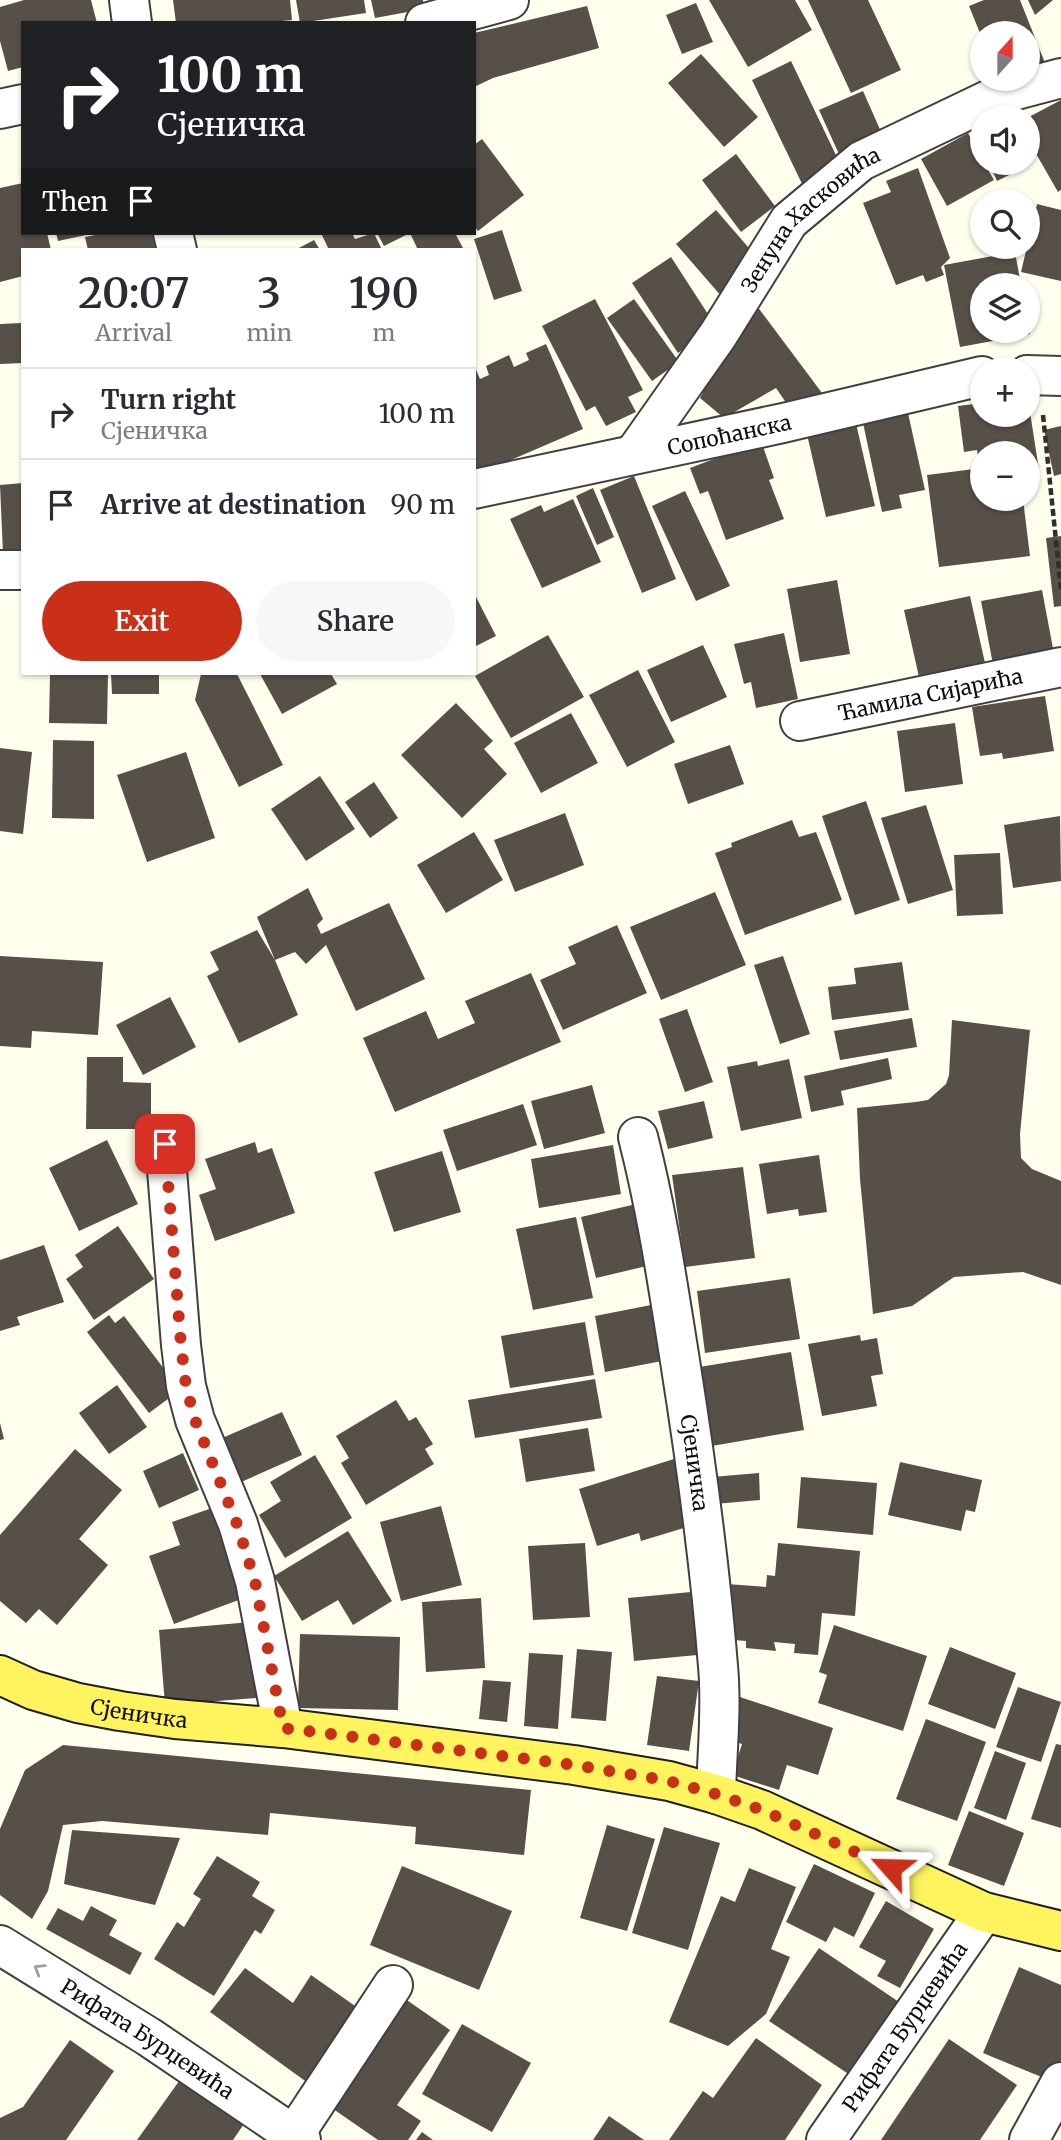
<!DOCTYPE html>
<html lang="en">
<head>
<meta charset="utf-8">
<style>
  :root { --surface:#fff; --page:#f7f7f7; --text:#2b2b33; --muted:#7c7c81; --line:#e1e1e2; --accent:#ca2f17 }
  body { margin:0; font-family:Merriweather,serif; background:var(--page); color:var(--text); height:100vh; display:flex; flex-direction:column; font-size:26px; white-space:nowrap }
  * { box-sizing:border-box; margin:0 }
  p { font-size:23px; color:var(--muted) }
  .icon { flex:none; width:38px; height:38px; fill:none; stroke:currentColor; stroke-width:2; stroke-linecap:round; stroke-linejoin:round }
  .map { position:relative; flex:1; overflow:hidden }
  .sheet { position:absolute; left:21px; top:248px; width:455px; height:427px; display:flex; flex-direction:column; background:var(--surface); border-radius:0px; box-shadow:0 2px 5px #0004 }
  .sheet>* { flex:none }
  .top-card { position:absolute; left:21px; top:21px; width:455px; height:214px; border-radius:0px; box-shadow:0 2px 5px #0004; background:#202124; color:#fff; overflow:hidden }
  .needle { width:46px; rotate:21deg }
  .controls { position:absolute; left:970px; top:21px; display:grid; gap:14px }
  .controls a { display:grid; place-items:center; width:70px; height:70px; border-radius:50%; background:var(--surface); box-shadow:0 2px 5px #0004; font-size:35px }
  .pin { position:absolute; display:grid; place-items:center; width:60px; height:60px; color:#fff; margin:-30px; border-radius:14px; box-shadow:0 4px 10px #0006 }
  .me { position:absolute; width:77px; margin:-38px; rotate:295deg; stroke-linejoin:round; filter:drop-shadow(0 0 5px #0008) }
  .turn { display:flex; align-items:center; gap:24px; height:147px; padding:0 21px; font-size:32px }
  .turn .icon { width:91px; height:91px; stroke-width:2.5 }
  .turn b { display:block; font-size:49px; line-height:60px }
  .then { display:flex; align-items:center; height:66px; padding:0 21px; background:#0003; gap:14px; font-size:26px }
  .eta { display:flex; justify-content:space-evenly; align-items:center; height:119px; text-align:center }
  .eta b { font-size:42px; font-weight:600; line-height:49px }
  .button { display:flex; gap:14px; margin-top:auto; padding:14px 21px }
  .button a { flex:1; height:80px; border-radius:42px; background:var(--accent); color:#fff; font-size:28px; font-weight:600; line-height:80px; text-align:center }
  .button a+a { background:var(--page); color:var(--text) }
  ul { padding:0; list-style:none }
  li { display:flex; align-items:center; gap:21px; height:91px; padding:0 21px; border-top:2px solid var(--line) }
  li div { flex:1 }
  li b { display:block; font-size:26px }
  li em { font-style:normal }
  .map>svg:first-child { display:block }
  .building { fill:#575048 }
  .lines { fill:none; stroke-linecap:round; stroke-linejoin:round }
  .minor-casing { stroke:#404040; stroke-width:42 }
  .major-casing { stroke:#1e1e1e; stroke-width:42 }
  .path { stroke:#2f2f2f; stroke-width:4.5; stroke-dasharray:7 3.5; stroke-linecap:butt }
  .minor { stroke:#fff; stroke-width:38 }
  .major { stroke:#fff45d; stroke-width:38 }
  .oneway { stroke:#9e9e9e }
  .route { stroke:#ca2f17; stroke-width:12; stroke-dasharray:0 21.6 }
  .labels { text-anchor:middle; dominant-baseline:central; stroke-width:7; stroke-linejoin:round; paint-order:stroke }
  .street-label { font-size:21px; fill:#0d0d0d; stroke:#fff }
</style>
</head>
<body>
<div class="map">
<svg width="1061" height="2140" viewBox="0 0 1061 2140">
  <rect width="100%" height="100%" fill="#ffffed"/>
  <path class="building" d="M24,0H91L97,23H23V67L8,71L0,41V7Z
    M173,0H290L292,20L262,23H176Z
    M296,0H364L366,13L300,23Z
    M371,0H423L424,9L375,18Z
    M709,0H795L812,30L748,67Z
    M808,0H868L901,70L851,93Z
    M984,0H1020L1047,68L1027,75V33H982V38L969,6Z
    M1028,0H1053L1035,15Z
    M696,3L713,42L682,54L666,15Z
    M587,6L599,48L493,78L474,87V33Z
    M701,54L758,117L724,147L668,83Z
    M791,61L844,172L805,190L752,80Z
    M863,91L886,143L843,163L819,110Z
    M1061,100V190L1058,192L1027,138V118Z
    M982,131V149L975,135Z
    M968,133L982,159V163H984L994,180L947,206L921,159Z
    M482,139L524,195L478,231L474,226V145Z
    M736,154L775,206L741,232L702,180Z
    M989,163H1023L1025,167L997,181Z
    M918,168L950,258L941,267L944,275L926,282L923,275L896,285L863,203L891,192L886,181Z
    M23,183V233H47L51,250H23V276L0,282V188Z
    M1037,204L1061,210V281L1021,272Z
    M716,210L761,262L722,297L676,244Z
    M502,230L522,291L494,300L474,239Z
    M56,233H91V234L58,241Z
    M106,233H155L159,250H88L85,237Z
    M321,233H352L355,239L374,233L382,250H329Z
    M377,233H455L464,250H418L410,233L384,246Z
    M314,240L320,250H295Z
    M1015,252L1021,285H982V331H1027L1029,325L1030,334L960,347L944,265Z
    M671,257L717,328L678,353L632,283Z
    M751,298L822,393L789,407L776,388L724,418L700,398Z
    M595,299L643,390L628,397L636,412L606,426L595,406L586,411L542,326Z
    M634,299L679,362L652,381L607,318Z
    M22,323L23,363L0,364V324Z
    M546,344L583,429L474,476V365L480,379L489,375L486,366L509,355L514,367L529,360L526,353Z
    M982,403V415H1027L1030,412L1039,470L1027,472V453H982L980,469L977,450L964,452L958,406Z
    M908,413L925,490L899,495L902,508L882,512L863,423Z
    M855,419L875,506L826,517L806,430Z
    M1061,426V474L1054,476L1044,430Z
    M761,441L774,478L769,480L784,519L726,540L708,491L700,494L690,468Z
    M974,469L978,496L982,495V499H1023L1030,556L939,567L927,475Z
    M634,476L676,579L642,593L600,490Z
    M23,483V553L3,554L0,485Z
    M593,488L614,537L597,545L576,496Z
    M685,491L730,586L696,601L652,506Z
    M573,499L601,562L542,588L510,519L541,505L544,512Z
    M1061,536V606L1054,607L1046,538Z
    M837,580L850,654L800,662L787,589Z
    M1042,590L1055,659L994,670L981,601Z
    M474,593L496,636L474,647Z
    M970,596L985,663L919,677L904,610Z
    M784,633L798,699L756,708L751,682L744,684L734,644Z
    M548,635L584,697L511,738L475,676Z
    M703,645L727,697L671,722L647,670Z
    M638,670L675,742L627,767L589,695Z
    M50,674H108L107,724L49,723Z
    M111,674H159V694H112Z
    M201,674H237L283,765L239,787L195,700Z
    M260,674H331L337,684L282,714Z
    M1045,696L1054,751L1003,759L1002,753L980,756L972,707Z
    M456,703L493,741L484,749L507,774L462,818L401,755Z
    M571,713L598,763L541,793L514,743Z
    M955,723L963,784L905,792L897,731Z
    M53,740L94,741V819L52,818Z
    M730,745L744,784L688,804L674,764Z
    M0,748L32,752L23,834L0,831Z
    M186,752L215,838L147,862L117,775Z
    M320,776L355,829L306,861L271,809Z
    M374,782L398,818L370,838L345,802Z
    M866,801L900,900L855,915L822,816Z
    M926,805L953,890L908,904L881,818Z
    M565,813L584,865L515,892L494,840Z
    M1060,816L1061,881L1013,888L1004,825Z
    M792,820L799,837L816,832L842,900L745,935L715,853L732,847L731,843Z
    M474,832L503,880L446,913L417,865Z
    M1000,853L1003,914L957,916L954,855Z
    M308,888L323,919L317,925L321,934L389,903L425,979L356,1011L326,945L306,964L295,952L275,960L257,917Z
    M715,892L746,965L661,1000L630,927Z
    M617,925L647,993L563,1030L540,980L576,964L568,947Z
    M257,930L275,960L298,1015L239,1043L207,976L219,970L210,952Z
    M0,956L103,962L98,1035L32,1031L31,1048L0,1046Z
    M783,956L810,1034L780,1044L754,965Z
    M902,962L909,1010L832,1020L828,987L856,984L854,968Z
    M531,973L561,1042L395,1112L363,1038L426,1011L438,1039L475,1023L465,1001Z
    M170,997L196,1047L143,1075L116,1025Z
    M687,1009L713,1082L685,1092L659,1019Z
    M912,1018L917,1047L840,1060L834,1031Z
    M952,1020L1030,1030L1020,1134L1021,1158L1032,1169L1061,1181V1285L1023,1272L954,1277L912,1306L873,1314L860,1179L857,1108L916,1102L928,1100L946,1084L949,1075Z
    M87,1057H123V1082L151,1083V1129H86Z
    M888,1058L892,1079L841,1091L844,1105L811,1112L804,1076Z
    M789,1059L802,1118L741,1131L727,1067L757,1061L758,1066Z
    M592,1085L605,1133L544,1149L531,1101Z
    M704,1101L713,1138L668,1149L658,1111Z
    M523,1104L537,1145L457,1171L443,1130Z
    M107,1140L138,1204L79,1231L49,1168Z
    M255,1142L258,1153L272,1148L295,1213L215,1241L199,1195L216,1189L205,1159Z
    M613,1145L621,1194L539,1208L531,1159Z
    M442,1151L461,1212L394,1232L374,1172Z
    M819,1155L827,1212L799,1216L798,1209L767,1214L759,1164Z
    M743,1167L755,1258L685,1267L672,1175Z
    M636,1204L651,1265L596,1278L581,1217Z
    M576,1217L593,1298L533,1310L516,1229Z
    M118,1226L154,1279L94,1320L66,1279L83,1267L75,1255Z
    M44,1245L64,1302L17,1317L20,1325L0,1331V1260Z
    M790,1278L800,1339L705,1353L697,1291Z
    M651,1305L662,1361L605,1372L595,1316Z
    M109,1315L115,1323L124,1316L180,1390L149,1413L87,1332Z
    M585,1322L594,1375L510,1388L501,1336Z
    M860,1335L861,1341L877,1338L883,1374L871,1376L877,1406L822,1416L808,1344Z
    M791,1352L804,1430L706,1447L693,1368Z
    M595,1379L602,1418L475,1438L468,1400Z
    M117,1385L147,1427L109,1454L79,1413Z
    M396,1400L409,1421L416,1417L433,1444L425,1449L434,1464L366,1505L341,1463L349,1458L336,1436Z
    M282,1412L302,1455L239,1483L220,1439Z
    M0,1423L4,1439L0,1440Z
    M588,1428L595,1471L526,1482L519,1439Z
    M75,1449L122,1490L79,1539L108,1565L57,1625L39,1609L26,1623L0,1601V1535Z
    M183,1453L199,1490L159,1508L143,1471Z
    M315,1455L352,1518L285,1558L259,1515L281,1501L270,1482Z
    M677,1458L697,1524L641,1541L639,1533L597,1546L579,1489Z
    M900,1462L982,1480L975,1512L966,1510L961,1531L888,1515Z
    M759,1473L760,1500L715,1504L712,1477Z
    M801,1477L877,1483L873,1535L797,1528Z
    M441,1506L462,1585L401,1601L380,1522Z
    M212,1508L244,1598L174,1624L149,1556L180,1545L172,1522Z
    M348,1531L392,1601L353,1625L338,1600L302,1621L274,1576Z
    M585,1543L590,1617L533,1620L528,1546Z
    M778,1543L860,1551L855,1616L822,1613L818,1655L794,1653L795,1644L774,1642L776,1651L746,1648V1641L722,1639L727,1584L766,1587L767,1575L775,1576Z
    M691,1592L697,1655L634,1661L628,1598Z
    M481,1598L485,1668L426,1672L422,1602Z
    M251,1622L257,1698L165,1705L159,1630Z
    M834,1625L927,1656L903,1731L818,1703L827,1675L819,1672Z
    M300,1634L400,1637L398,1710L298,1708Z
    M950,1647L1016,1673L995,1729L928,1704Z
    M577,1649L612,1652L606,1721L571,1718Z
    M529,1653L563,1655L558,1729L524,1726Z
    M657,1676L699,1681L689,1751L647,1745Z
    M483,1680L511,1682L507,1722L479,1719Z
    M1018,1687L1061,1702L1041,1762L996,1747Z
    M740,1697L833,1728L818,1775L787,1765L779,1790L732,1775L742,1744L727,1739Z
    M926,1719L986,1742L957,1821L896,1799Z
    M1056,1744L1061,1745V1828L1031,1819Z
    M63,1745L531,1790L524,1855L415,1844L416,1827L270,1813L268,1835L102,1821L63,1825L48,1891L32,1919L0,1895V1829L25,1770Z
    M995,1751L1026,1763L1006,1820L974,1808Z
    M969,1811L1024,1833L1004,1886L948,1865Z
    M607,1825L655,1839L627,1931L580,1918Z
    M664,1827L720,1843L688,1950L632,1933Z
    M72,1830L180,1838L155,1905L64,1884Z
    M217,1856L260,1882L252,1896L275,1910L261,1934L255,1930L214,1996L154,1959L177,1922L184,1927L201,1899L193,1894Z
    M814,1864L875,1893L854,1937L834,1927L826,1942L786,1922Z
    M402,1866L512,1911L479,1990L370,1945Z
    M749,1868L796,1887L771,1949L790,1957L766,2014L728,2046L669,2022L721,1896L735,1902Z
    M886,1901L934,1929L900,1988L877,1976L886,1961L859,1947Z
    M91,1906L117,1920L109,1935L142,1953L130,1975L46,1929L58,1908L83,1921Z
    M819,1948L899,2002L850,2075L769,2021Z
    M1019,1967L1061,1985V2071L1056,2083L983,2053Z
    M245,1968L293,2003L311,1975L358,2008L308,2083L210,2012Z
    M401,1996L450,2030L397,2105L421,2121L408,2140H378L326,2104Z
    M462,2024L531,2063L492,2132L422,2094Z
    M756,2038L822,2085L785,2140H669L703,2091L713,2098Z
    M949,2039L1017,2085L980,2140H881Z
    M70,2040L114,2071L66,2140H0V2118L23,2107Z
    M182,2077L246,2121L233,2140H137Z
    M609,2116L644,2140H593Z
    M422,2132L433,2140H416Z"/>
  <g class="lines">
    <defs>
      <g id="minor">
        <path d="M129,0L132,23"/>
        <path d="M425,23L509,0"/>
        <path d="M0,109L23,104"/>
        <path d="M173,233L177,250"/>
        <path d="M1027,375L1061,376"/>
        <path id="s1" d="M634,454L718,335L789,221L861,161L1001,94L1061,78"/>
        <path id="s2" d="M474,489L783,423L982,376"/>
        <path d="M0,570H23"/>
        <path id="s3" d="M800,721L1061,667"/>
        <path id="s4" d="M638,1137C657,1211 668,1286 680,1361C696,1462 710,1565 718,1666C722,1708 717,1752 716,1794"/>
        <path d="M165,1145L181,1345L186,1386L195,1420L238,1524L255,1581L283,1728"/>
        <path id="s5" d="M0,1945L149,2037L301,2140"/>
        <path d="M294,2135L393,1985"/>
        <path id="s6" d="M826,2140L984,1912"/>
        <path d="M1029,2140L1061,2082"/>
      </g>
      <g id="major">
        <path id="s7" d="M0,1675L33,1690L78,1703L120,1711L175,1719L283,1728L574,1765L669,1781L716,1794L762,1810L984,1912L1061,1931"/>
      </g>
    </defs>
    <use href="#minor" class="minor-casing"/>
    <use href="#major" class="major-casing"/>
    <path class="path" d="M1043,415L1061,589"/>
    <use href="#minor" class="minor"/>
    <use href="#major" class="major"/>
  </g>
  <defs><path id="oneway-chevron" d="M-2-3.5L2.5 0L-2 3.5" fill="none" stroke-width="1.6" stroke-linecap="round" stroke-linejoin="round" transform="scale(1.75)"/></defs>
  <use class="oneway" href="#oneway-chevron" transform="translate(39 1969) rotate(-148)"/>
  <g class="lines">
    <path class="route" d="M165,1144L181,1345L186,1386L195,1420L237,1524L255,1581L283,1728L574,1765L669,1781L716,1794L762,1810L891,1868"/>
  </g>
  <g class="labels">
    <g class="street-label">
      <text stroke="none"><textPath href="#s1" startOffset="296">Зенуна Хасковића</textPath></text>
      <text stroke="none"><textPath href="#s2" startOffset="261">Сопоћанска</textPath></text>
      <text stroke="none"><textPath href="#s3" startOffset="133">Ћамила Сијарића</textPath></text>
      <text stroke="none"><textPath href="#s4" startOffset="331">Сјеничка</textPath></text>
      <text stroke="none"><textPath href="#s7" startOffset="145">Сјеничка</textPath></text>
      <text stroke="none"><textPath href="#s6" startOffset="138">Рифата Бурџевића</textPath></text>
      <text stroke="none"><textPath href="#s5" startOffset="175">Рифата Бурџевића</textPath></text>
    </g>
  </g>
</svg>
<div class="controls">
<a><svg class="needle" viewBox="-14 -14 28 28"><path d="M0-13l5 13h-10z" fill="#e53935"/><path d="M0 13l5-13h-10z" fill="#7c7c81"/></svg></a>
<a><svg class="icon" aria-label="sound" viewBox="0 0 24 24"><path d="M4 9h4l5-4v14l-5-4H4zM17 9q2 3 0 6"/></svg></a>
<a><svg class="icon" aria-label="search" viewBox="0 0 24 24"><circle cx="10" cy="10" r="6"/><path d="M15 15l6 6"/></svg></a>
<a><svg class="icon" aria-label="layers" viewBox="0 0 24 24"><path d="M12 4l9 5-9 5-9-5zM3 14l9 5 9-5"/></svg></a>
<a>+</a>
<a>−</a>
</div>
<div class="pin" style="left:165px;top:1144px;background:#d93025"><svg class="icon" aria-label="arrive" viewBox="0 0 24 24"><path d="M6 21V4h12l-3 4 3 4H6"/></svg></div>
<svg class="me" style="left:891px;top:1868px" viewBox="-20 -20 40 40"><path d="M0-17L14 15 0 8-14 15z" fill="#ca2f17" stroke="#fff" stroke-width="4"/></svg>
<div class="top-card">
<div class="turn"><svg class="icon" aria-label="right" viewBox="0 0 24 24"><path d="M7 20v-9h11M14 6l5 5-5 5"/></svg><div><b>100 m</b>Сјеничка</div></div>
<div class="then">Then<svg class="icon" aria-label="arrive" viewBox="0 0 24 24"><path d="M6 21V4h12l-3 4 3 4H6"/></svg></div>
</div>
<section class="sheet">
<div class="eta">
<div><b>20:07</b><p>Arrival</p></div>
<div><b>3</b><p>min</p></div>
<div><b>190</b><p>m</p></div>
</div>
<ul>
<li><svg class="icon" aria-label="right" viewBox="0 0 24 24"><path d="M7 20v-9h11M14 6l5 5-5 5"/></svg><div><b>Turn right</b><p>Сјеничка</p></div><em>100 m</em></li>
<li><svg class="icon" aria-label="arrive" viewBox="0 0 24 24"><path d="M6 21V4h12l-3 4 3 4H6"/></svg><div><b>Arrive at destination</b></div><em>90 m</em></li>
</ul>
<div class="button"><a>Exit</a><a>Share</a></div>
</section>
</div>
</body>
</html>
